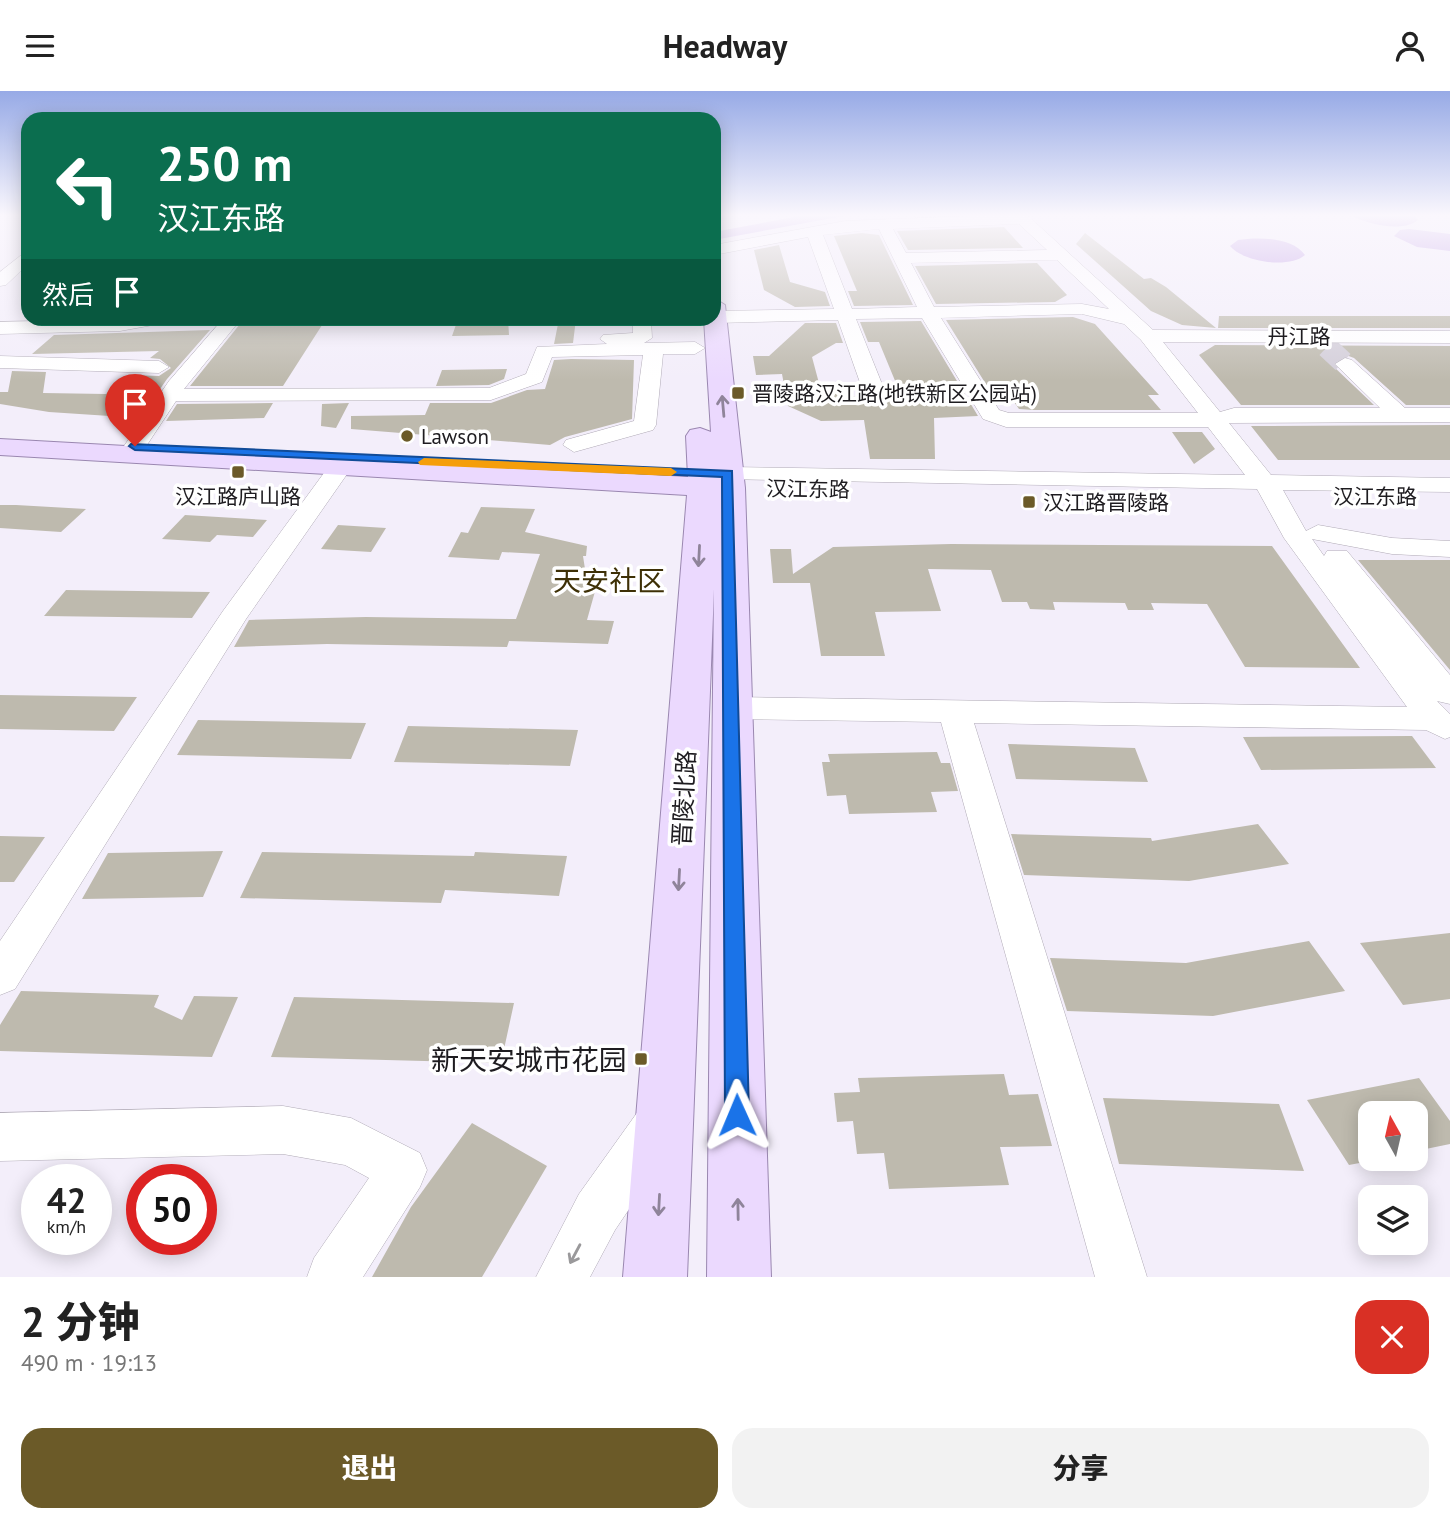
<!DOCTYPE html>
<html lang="zh">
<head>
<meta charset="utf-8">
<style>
  :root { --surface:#fff; --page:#f2f2f2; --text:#222; --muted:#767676; --accent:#6b5a28 }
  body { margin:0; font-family:"PT Sans","Noto Sans SC",sans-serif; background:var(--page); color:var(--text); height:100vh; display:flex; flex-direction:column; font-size:26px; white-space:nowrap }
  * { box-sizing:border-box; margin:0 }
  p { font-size:23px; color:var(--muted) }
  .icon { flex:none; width:38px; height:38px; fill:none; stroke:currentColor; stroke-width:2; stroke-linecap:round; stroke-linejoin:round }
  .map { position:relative; height:1186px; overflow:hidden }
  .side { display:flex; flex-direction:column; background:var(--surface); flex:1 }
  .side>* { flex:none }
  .hud { position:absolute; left:21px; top:21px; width:700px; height:214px; border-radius:21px; box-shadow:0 4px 18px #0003; background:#0b6e4f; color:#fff; overflow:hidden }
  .needle { width:46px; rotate:352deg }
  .fabs { position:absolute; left:1358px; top:1010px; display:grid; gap:14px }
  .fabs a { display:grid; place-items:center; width:70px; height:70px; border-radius:14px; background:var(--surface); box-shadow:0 4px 18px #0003; font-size:35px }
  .speed { position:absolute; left:21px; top:1073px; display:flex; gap:14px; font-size:35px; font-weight:700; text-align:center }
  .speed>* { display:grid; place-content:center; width:91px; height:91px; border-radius:50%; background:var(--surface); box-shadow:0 4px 18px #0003; line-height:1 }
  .speed small { font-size:18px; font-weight:400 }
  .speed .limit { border:10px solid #d22; background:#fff; color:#111 }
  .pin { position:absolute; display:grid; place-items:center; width:60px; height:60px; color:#fff; margin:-72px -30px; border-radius:50% 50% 50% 0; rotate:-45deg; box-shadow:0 0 7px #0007 }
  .pin .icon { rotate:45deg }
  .me { position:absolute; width:77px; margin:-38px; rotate:359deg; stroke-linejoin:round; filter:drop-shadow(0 0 5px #0008) }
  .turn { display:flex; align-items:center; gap:24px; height:147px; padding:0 21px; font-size:32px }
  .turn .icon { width:91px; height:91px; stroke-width:2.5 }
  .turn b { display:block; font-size:49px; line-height:60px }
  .then { display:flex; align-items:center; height:66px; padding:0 21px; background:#0003; gap:14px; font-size:26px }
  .round { display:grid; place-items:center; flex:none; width:74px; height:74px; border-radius:21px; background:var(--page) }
  .overview { display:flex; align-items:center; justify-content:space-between; height:119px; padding:0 21px }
  h1 { font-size:42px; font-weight:800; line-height:52px }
  .cta { display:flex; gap:14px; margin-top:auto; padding:14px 21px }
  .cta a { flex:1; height:80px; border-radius:21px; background:var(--accent); color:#fff; font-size:28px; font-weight:800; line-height:80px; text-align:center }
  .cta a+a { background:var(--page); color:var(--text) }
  header { display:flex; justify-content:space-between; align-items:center; height:91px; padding:0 21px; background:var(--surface); font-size:32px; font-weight:800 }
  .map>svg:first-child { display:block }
  .water { fill:#be9be4 }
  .building { fill:#bebaae }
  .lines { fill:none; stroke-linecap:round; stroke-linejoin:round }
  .minor-tunnel { stroke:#d3ced9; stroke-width:22; stroke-dasharray:22 10; stroke-linecap:butt }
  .minor-casing { stroke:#b0aab6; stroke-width:1 }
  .major-casing { stroke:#9a87b0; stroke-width:2 }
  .minor { fill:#fff; fill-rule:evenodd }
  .major { fill:#ebd9fe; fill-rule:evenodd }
  .oneway { stroke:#8f849a }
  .oneway2 { stroke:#9a999b }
  .route { fill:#1a73e8; stroke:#114b97; stroke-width:2 }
  .slow { fill:#f59e0b }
  .poi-dot { fill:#6b5a28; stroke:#fff; stroke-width:2.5 }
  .labels { text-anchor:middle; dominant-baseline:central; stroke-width:7; stroke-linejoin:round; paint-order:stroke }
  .far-street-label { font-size:21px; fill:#1e1c20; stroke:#fff }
  .far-poi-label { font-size:21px; fill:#1e1c20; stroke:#fff; text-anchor:start }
  .street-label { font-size:24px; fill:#1e1c20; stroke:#fff }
  .quarter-label { font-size:28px; fill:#3e3006; stroke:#fff }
  .near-poi-label { font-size:28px; fill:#1e1c20; stroke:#fff; text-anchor:end }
</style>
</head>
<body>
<header><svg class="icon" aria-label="menu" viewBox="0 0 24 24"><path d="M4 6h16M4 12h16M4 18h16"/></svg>Headway<svg class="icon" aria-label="person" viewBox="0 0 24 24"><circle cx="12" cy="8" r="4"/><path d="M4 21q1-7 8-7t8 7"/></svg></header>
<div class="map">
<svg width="1450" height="1186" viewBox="0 0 1450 1186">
  <rect width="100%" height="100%" fill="#f3eefa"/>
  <path class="water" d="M810,123H854L714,149V141Z
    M1349,123H1412L1418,129C1403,142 1365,133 1349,123Z
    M1409,138L1450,143V160L1417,156L1394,145L1400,139Z
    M1238,149C1258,146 1292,146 1305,164C1289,178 1243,171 1230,155Z"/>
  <path class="building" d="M1004,136L1023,157L908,159L897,140Z
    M862,142L879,144L913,214L854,215L848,200H857L834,145Z
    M1085,142L1144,188L1151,187L1166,196L1216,237L1182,234L1151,220L1076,153Z
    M779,154L790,191L825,201L830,215L795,216L764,199L754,159Z
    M1037,172L1067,204L1055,211L936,213L915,175Z
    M1219,225H1450V237H1218Z
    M1073,226L1095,233L1159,304H1148L1161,319H1034L1019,318L1014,311H997L946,229Z
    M458,228H508L509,244L452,245Z
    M559,228H576L573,252L554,253Z
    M921,230L978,325L934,327L935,368H870L864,329L821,330L788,315L782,283L756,284L753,265H769L805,232H836L843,252H836L812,266L820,296L874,311L903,309L879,251H868L860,231Z
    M246,231H324L283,295H190L240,233Z
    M210,239L167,288L140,327L49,321L0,313V301H8L12,280L46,281L43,302L106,303L130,284L159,285L171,277L160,268L150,267L159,260L32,263L54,244Z
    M1215,254L1450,255V314H1406L1354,267L1346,264L1334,271L1333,275L1374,314H1241L1199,264Z
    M571,268L634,269L632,328L565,346L550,354L351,338V325L425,324L430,312H491L527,299L545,298L554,269Z
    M507,278L504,288L489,294L436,295L442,279Z
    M273,312L264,327L166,330L177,313Z
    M349,312L336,337L321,335L322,313Z
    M1450,334V369H1278L1251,335Z
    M1172,341H1202L1215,358L1194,373Z
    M0,414H16L86,418L61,441L0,437Z
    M481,416L535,418L525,441L587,455L586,465H583L585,478L601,479L587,529L614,530L608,553L509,550L507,556L327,553L234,556L249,529L366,526L516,528L540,463L502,461L499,469L448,466L461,441L468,442Z
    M185,424L267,429L253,446L217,444L210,451L162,448Z
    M338,434L386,437L371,461L321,458Z
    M951,453L1272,455L1360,577L1245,576L1207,513L1151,512L1154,519H1128L1125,512L1053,511L1055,519L1030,518L1027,511H1002L991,479L928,478L941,520L875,521L885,565H821L810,492H773L770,458H791L793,483L833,456Z
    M1358,469H1450V579L1374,488Z
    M66,499L210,501L192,527L44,525Z
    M0,604L137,606L114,640L0,638Z
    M198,629L366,632L351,668L177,664Z
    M408,635L578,639L570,675L394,671Z
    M1412,645L1436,677L1261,679L1243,646Z
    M1008,653L1135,657L1148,691L1016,688Z
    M937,661L941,672H950L958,700L931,701L937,721L849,723L846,704L827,705L822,671H830L828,663Z
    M1258,733L1289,773L1189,790L1024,784L1011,743L1151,747L1152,750Z
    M0,745L45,746L14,791H0Z
    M223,760L203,806L82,808L108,762Z
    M262,761L474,765L475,761L567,765L559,805L445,799L441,812L240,807Z
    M1450,842V908L1403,914L1360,852Z
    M1309,850L1345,900L1213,925L1067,920L1050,867L1186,872Z
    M21,900L159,904L154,916L182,929L194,905L238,906L212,966L0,960V934Z
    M294,906L514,912L501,972L271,966Z
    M1004,983L1009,1004L1038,1003L1052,1055L1000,1056L1009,1094L889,1098L884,1062L857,1063L853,1030L837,1031L834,1002L860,1001L858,987Z
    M1419,987L1450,1030V1053L1416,1060V1022H1370V1070L1349,1074L1307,1009Z
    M1103,1007L1279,1013L1304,1080L1119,1073Z
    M472,1032L547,1075L482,1186H372L411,1116Z"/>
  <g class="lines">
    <path class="minor-tunnel" d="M1327,256L1345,273"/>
    <defs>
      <path id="minor" d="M1026,123L1153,239L1450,240V252L1163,251L1220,321L1234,317H1380L1335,273L1345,267L1352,269L1405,317H1450V331L1229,332L1271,384L1450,387V401L1283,399L1306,440L1318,434L1392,447L1450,450V466L1392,463L1312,448L1324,465L1327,460H1347L1450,584V613L1437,610L1450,623V646L1445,648L1426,639L974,632L1147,1186H1095L941,631L732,628L721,625L716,617L721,609L732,606L1407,616L1284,447L1257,398L720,388L716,383L720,378L728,376L1245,384L1208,336H1006L983,328L922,227L856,228L886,303L875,309L864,303L838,229L715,232L707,228H714L715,220L834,218L808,146L714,164V154L845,130ZM1019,133L1047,159L906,162L893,138ZM879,138L917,216L852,218L823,144ZM1057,169L1109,218L1082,213L934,216L911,172ZM1082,223L1124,233L1141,249L1198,322H1009L999,319L941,227Z
        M28,159V173L6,194L0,195V181Z
        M126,228H166L164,232L120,240L0,243V231Z
        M223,228H241L184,298L489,297L526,283L537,256L607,253L600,248L603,244L633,242V228H651L652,247L644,252L695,251L705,257L695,263H663L656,334L653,339L574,361L563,354L566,349L634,330L643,264L552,266L542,291L491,309L176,310L143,360H127L124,355L169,290Z
        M0,265L159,270L169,276L159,282L0,277Z
        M340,369L348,371L352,376L246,528L15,898L0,904V850L223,520L332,371Z
        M656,1012L673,1019L680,1036L673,1053L615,1139L590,1186H536L579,1103L639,1019Z
        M283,1015L351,1027L420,1062L427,1079L420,1096L363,1186H307L314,1167L369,1087L345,1074L283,1063L0,1070V1022Z"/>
      <path id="major" d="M714,207L725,214L745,397L771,1186H707L714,498L687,1186H623L687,404L0,364V348L688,386L686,345L690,339L700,337L711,341L704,228H714Z"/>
    </defs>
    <use href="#minor" class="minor-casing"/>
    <use href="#major" class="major-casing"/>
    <use href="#minor" class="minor"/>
    <use href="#major" class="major"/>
  </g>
  <defs><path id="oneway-shaft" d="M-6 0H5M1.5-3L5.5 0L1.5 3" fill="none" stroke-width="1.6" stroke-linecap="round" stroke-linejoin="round" transform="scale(1.75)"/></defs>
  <g class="oneway">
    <use href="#oneway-shaft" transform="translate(723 315) rotate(-95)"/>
    <use href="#oneway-shaft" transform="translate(699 465) rotate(93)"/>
    <use href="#oneway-shaft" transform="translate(679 789) rotate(93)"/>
    <use href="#oneway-shaft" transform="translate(659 1114) rotate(93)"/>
    <use href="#oneway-shaft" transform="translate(738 1118) rotate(-91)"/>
  </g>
  <use class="oneway2" href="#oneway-shaft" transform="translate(575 1163) rotate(118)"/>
  <linearGradient id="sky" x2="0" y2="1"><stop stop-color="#97aae6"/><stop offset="0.43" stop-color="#faf7fd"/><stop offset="1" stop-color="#faf7fd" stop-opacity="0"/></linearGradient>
  <rect width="1450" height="289" fill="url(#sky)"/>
  <path class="route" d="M131,353L732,380L749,1024L745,1032L737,1035L729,1032L725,1024L722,386L135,359L129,355Z"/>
  <path class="slow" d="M424,367L671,377L677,381L671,385L420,374L418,371Z"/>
  <g class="poi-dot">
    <rect x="731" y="295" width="14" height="14" rx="3.5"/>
    <circle cx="407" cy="345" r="7"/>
    <rect x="231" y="374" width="14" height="14" rx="3.5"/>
    <rect x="1022" y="404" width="14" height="14" rx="3.5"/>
    <rect x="634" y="961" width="14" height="14" rx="3.5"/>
  </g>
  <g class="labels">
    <g class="far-street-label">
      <text x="1299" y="245">丹江路</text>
      <text transform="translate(808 398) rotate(1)">汉江东路</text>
      <text x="1375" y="405">汉江东路</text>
    </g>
    <g class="far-poi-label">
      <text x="752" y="302">晋陵路汉江路(地铁新区公园站)</text>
      <text x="421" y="345">Lawson</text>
      <text x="238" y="405" text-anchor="middle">汉江路庐山路</text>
      <text x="1043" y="411">汉江路晋陵路</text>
    </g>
    <g class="street-label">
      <text transform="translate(684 707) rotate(-87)">晋陵北路</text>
    </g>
    <g class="quarter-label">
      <text x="609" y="489">天安社区</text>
    </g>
    <g class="near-poi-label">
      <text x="627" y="968">新天安城市花园</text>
    </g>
  </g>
</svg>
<div class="fabs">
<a><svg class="needle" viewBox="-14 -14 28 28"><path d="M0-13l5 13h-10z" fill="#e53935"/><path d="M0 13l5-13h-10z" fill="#767676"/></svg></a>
<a><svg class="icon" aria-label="layers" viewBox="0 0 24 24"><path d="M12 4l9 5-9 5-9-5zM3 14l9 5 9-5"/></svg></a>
</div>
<div class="speed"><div>42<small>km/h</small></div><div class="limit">50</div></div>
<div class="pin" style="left:135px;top:355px;background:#d93025"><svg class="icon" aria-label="arrive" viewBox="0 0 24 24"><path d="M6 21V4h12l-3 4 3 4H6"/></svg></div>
<svg class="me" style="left:737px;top:1024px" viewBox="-20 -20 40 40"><path d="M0-17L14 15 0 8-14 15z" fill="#1a73e8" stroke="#fff" stroke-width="4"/></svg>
<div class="hud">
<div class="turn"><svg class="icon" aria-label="left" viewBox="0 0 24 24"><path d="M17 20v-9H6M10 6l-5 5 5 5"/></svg><div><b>250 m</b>汉江东路</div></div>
<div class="then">然后<svg class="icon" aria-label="arrive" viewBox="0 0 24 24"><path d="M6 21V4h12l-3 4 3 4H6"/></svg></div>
</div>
</div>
<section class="side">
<div class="overview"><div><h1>2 分钟</h1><p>490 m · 19:13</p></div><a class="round" style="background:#d93025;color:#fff"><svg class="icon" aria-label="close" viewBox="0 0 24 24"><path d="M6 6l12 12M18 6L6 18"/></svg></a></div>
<div class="cta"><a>退出</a><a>分享</a></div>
</section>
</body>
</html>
